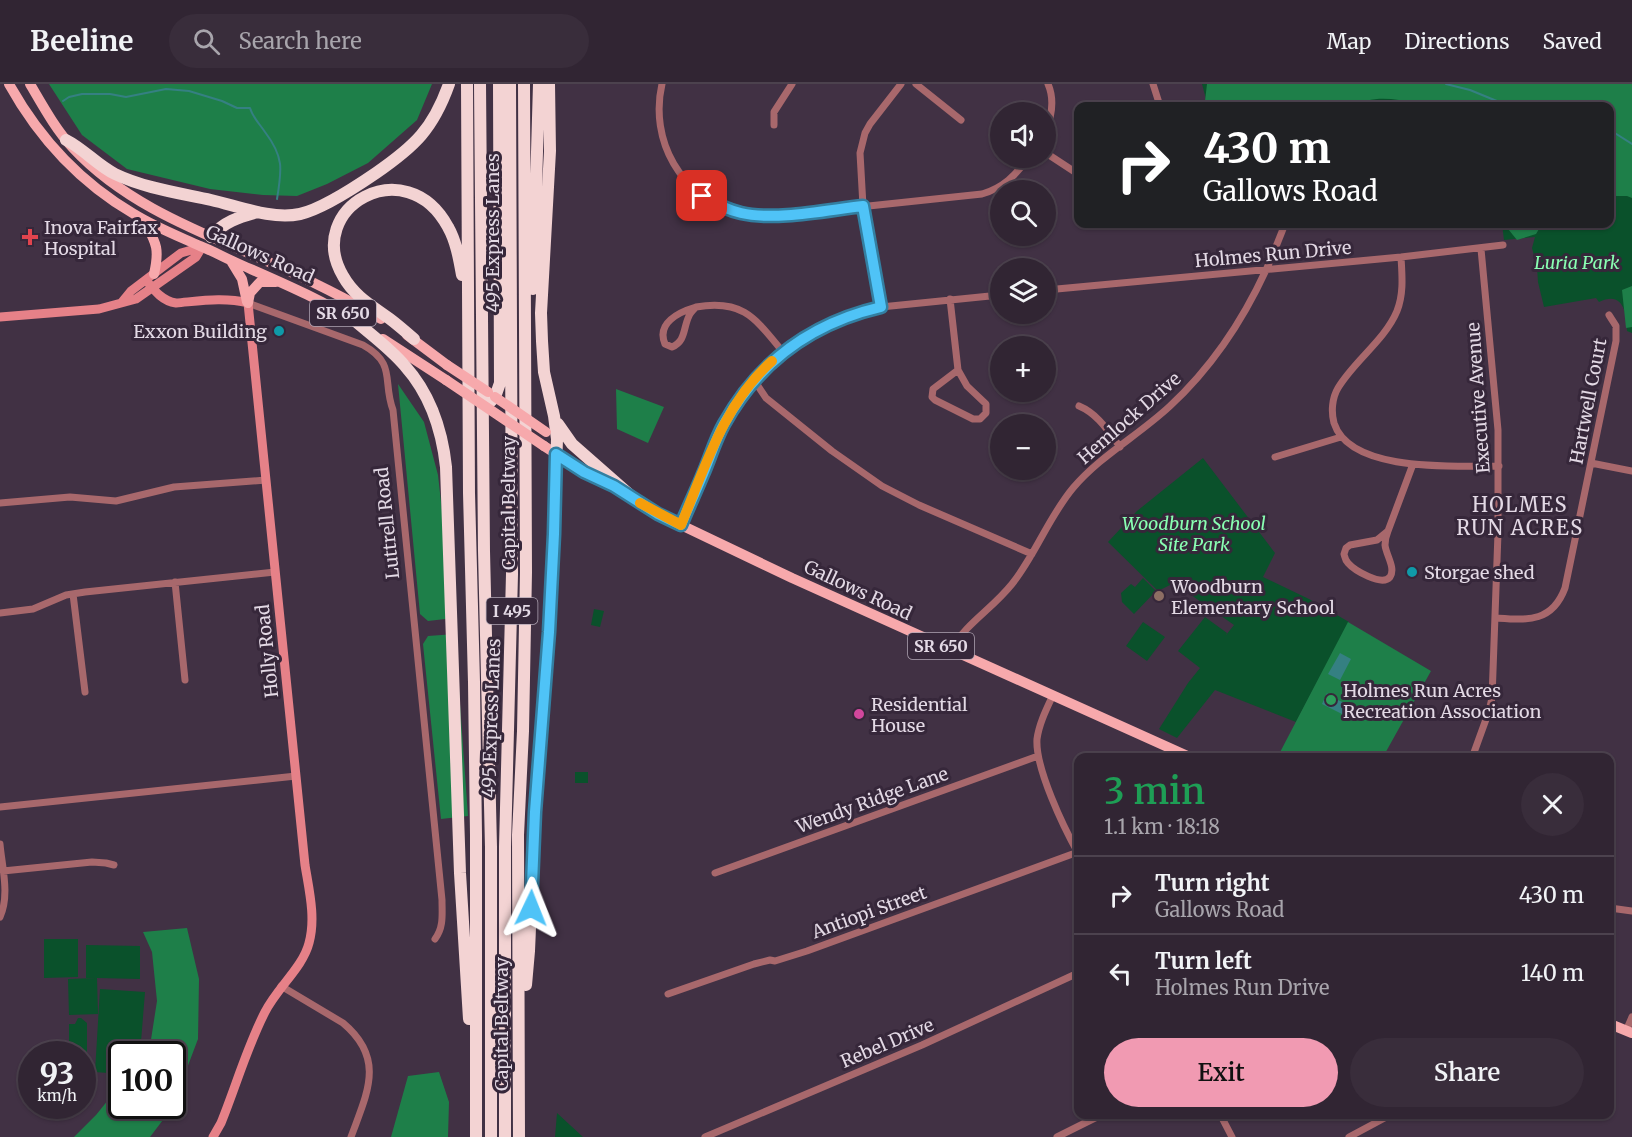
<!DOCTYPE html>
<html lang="en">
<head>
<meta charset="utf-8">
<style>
  :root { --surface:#312533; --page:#392d3b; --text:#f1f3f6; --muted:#a8a5ac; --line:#4c424e; --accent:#f19ab2 }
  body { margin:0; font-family:Merriweather,serif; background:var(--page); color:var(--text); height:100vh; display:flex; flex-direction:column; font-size:22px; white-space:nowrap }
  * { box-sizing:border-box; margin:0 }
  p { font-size:20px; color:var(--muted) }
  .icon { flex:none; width:33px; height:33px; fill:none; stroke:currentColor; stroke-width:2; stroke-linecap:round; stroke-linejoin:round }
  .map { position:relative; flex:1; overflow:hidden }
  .panel { position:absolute; left:1074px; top:669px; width:540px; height:366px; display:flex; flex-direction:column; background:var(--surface); border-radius:12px; box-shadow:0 2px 4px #0004,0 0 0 2px var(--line) }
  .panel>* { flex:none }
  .top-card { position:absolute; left:1074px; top:18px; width:540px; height:126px; border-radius:12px; box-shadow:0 2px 4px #0004,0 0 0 2px var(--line); background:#202124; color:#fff; overflow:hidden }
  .buttons { position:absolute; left:990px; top:18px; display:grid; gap:12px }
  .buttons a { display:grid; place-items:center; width:66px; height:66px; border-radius:50%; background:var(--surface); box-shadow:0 2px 4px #0004,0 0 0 2px var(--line); font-size:30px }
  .speed { position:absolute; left:18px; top:957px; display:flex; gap:12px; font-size:30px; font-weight:700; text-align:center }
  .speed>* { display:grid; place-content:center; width:78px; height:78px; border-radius:50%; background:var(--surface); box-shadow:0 2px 4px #0004,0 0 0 2px var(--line); line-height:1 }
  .speed small { font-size:15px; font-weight:400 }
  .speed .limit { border:3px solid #111; border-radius:9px; background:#fff; color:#111 }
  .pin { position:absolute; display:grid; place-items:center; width:51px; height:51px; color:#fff; margin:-26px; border-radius:12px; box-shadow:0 3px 9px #0006 }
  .me { position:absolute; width:66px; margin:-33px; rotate:2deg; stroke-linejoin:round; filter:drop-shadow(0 0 4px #0008) }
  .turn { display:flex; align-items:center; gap:21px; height:126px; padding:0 30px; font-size:27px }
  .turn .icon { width:78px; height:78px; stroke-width:2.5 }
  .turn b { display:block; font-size:42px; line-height:51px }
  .round { display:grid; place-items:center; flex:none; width:63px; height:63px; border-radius:32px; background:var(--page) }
  .head { display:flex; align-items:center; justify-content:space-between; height:102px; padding:0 30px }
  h1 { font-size:36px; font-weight:600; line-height:45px; color:#1e9e55 }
  .button { display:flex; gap:12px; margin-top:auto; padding:12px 30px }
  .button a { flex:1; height:69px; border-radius:36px; background:var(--accent); color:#111; font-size:24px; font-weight:600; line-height:69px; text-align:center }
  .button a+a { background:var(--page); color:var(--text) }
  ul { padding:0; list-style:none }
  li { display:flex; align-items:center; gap:18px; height:78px; padding:0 30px; border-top:2px solid var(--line) }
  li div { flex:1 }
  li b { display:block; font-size:22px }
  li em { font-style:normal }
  header { display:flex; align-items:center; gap:36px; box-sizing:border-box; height:84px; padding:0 30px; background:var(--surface); border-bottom:2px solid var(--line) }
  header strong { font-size:28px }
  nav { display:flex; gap:33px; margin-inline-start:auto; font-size:21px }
  .search { width:420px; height:54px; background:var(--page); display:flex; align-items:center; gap:15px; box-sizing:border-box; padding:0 21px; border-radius:33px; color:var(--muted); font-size:22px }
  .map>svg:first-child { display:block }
  .green { fill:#0a512b }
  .forest { fill:#1e7f49 }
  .water { fill:#358082 }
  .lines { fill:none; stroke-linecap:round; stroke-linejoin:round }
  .stream { stroke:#358082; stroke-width:2 }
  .street { stroke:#a8686c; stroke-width:7 }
  .secondary { stroke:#e68188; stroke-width:9 }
  .primary { stroke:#f7a9ac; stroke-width:10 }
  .highway { stroke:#f3d3d3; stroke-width:12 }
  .primary-bridge { stroke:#f7a9ac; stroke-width:10 }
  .route-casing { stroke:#337fa1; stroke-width:15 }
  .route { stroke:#4fc3f7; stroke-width:10 }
  .slow { stroke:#f59e0b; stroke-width:10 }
  .health-dot { fill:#e0444e; stroke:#36273a; stroke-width:2 }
  .culture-dot { fill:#0f9aa8; stroke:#36273a; stroke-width:2 }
  .education-dot { fill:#8d6e63; stroke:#36273a; stroke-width:2 }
  .leisure-dot { fill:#2e9e5b; stroke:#36273a; stroke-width:2 }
  .hotel-dot { fill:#d1479c; stroke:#36273a; stroke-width:2 }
  .labels { text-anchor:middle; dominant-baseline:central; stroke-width:6; stroke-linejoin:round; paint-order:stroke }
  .shield { fill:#36273a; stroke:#afa4b2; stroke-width:1.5 }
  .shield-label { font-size:16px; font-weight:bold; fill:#e3d9e5 }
  .poi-label { font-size:18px; fill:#e3d9e5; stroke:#36273a; text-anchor:start }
  .street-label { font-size:18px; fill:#e3d9e5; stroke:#36273a }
  .park-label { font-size:18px; font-style:italic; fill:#89ffb2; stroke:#36273a }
  .neighbourhood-label { font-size:20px; letter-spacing:1.5px; fill:#e3d9e5; stroke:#36273a }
</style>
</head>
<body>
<header>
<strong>Beeline</strong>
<div class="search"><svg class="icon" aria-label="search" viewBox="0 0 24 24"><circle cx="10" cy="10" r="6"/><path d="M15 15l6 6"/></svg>Search here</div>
<nav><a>Map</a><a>Directions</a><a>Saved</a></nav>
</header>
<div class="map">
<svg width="1632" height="1053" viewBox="0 0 1632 1053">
  <rect width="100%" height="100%" fill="#413144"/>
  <path class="green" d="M1202,0H1632V249L1627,247C1627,229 1623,206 1599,218L1596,214L1544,223L1538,198L1537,183L1532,164L1535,153L1504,156L1502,140H1610V22H1206V15Z
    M1203,374L1275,469L1263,493L1309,515L1349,538L1296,638L1215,606L1177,654L1159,645L1188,599L1200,584L1178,567L1205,533L1227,549L1226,551L1234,541L1174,499L1158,507L1108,458L1137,427Z
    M1143,494L1156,507L1134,530L1122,518L1121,509L1131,500L1135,503Z
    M594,525L604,527L600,543L591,541Z
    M1143,538L1165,553L1147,577L1126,562Z
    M575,688H588V699H575Z
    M44,855H78V893L44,894Z
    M86,861L140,862V895L97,894L98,930L69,931L68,895L96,894H86Z
    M100,905L145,908L140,970H122L121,990L95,988Z
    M78,934H81L87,939V984H83L82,970H69V940H75Z
    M557,1029L583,1053H555Z"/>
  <path class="forest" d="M49,0H432L417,36L368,79L327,100L297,112L263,111L210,105L127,85L82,51Z
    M1207,0H1632V114L1627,112H1610V22H1417L1415,19C1392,14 1372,12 1351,22H1202L1205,17Z
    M1504,140H1542L1536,150L1517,156Z
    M1632,202V243L1626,244L1622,206Z
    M398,300L424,338L438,391L454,534L428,537L420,530Z
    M616,305L664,323L648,359L617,345Z
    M1348,538L1431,587L1383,673L1277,674Z
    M455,550L468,732L441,735L423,560L428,552Z
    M187,844L199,895L198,955L172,1024L150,1053H74L96,1031L121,1000L122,1022H172V970H143L150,962L157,917L152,868L143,848Z
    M439,988L449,1018L448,1053H391L408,992Z"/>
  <path class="water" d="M1340,569L1351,575L1340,596L1328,590Z
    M1327,609L1329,612L1349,621L1344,631L1322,620Z"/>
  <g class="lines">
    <path class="stream" d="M1446,0L1470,6L1509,22
      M63,17L69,13L82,10H110L126,13L166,5L189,7L222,17L237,24H250C253,34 259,39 265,48C284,73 282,85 277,115
      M1610,46L1632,60"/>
    <path class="street" d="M662,0C649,56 681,114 738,128C756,133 774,131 793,130L982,110C1003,104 1016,91 1028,74
      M916,0L961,36
      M1153,0L1160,22
      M774,41V28L792,0
      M1046,46C1052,31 1055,16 1048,0
      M1046,69L1078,90
      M1401,173C1402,191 1404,209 1397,227C1385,256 1354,277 1338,304C1332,314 1331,328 1334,339C1350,389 1456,382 1499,382
      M1046,206L1401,173L1503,161
      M950,215L958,286
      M248,219L363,261C397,280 382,297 393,326L442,816C442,830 444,843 435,855
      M696,223C694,225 690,229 689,232C683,244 686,257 672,263L665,260C656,239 679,228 696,223Z
      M696,223C743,215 755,234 783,268
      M881,223L863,122L860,69L865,49L870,40L901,0
      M958,286L967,302L986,320V329L980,335H973L935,316L932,313L933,305Z
      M755,295L758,302L766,314L832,367L882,402L919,421L1032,470
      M1079,322C1098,330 1108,347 1120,363
      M1275,373L1341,353
      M1591,379L1632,387
      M0,419L70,413L116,417L174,403L266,396
      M681,441L717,356L732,327L743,310L767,282L796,259L811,249L842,234L881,223L1000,211
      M1388,447C1386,452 1385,456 1385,461C1386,471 1396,484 1390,493C1382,503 1354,486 1348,479C1345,476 1345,474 1344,470L1346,464L1350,461L1377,456Z
      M1388,447L1413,380
      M175,498L185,596
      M73,510L85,608
      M0,529L33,525L66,511L85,508L275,488
      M1495,534C1527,536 1552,539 1565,504L1616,257V242L1609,231
      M950,566C968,538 992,525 1012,500C1036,470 1048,434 1073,404C1100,372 1139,351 1170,322C1211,284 1243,236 1266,186C1273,171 1279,155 1285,140
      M1053,611C1046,626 1039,640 1037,655C1035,684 1064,744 1078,769
      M1472,674L1489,627L1492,614L1498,449V346L1481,165
      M0,723L296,692
      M0,760C2,783 10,811 0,833
      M3,787L92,778L106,779L114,781
      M715,789L1038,672
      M1610,824L1632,827
      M281,902L343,939C386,975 367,1009 351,1053
      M668,910L754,880L770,876L775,877L807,867L1078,768
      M1626,947L1632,933
      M1220,1030L1232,1053
      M705,1053L922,961L1078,889
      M1057,1053L1103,1030
      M1349,1053L1392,1030"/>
    <path class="secondary" d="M146,196C154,206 162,217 176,219C200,217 224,213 248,219L305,781C309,806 316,834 309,859C303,883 277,904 265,928C247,963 236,1002 221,1039L213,1053
      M122,218L131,207L181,169L202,163
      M0,233L99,225L136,215L196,173L202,163"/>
    <path class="primary" d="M9,0C39,54 81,99 134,130C155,143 178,152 200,162C213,167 225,174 237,179C280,198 321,215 360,240
      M30,0C43,22 56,46 73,64C124,119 195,146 262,175C303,193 343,212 381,235
      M144,136C156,159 160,164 154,190
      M231,177L242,195L247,218
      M248,219L250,209L260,198H276
      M407,251L447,281
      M383,255L446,296
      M544,362L584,388L619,405
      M632,414L658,430L792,494L1192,674
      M1610,940L1632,949"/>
    <path class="highway" d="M467,0L469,409L474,598L476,751V1053
      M480,0L484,467L491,763V1053
      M66,56C84,65 97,81 115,90C144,104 179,109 211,116C238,122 271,136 300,130C322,125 357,102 376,89C415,62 433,45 449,0
      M211,153C223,138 239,133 258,128
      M533,205L539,0
      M353,235C370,250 390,264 405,282C430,310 442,346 446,383L460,789L469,935
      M414,255C406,248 398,241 390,235C372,222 354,212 343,192C303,124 406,65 448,143C456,157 459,174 462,191
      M488,320L495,313L500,299L499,0
      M558,340L572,360L638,418
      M526,901L529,867L535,728L549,548L554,450L557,355L554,332L544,288L542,257L541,229L550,67L549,0
      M505,1053V763L512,490L510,0
      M519,1053L518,751L523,647L526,488L524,0"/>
    <path class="primary-bridge" d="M447,281L488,308
      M446,296L544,362
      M495,313L546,348"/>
  </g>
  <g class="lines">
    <defs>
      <path id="route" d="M531,824L535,728L549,548L554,450L556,370L584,388L614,402L658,430L681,441C688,424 696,407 703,390C710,374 715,356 724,340C759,277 812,239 881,223L863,122C827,126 776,137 741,129C727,126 714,119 702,112"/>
    </defs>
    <use href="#route" class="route-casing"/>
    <use href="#route" class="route"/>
    <path class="slow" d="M640,419L681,441C705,383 724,320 772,277"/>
  </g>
  <path class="health-dot" d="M27 144h6v6h6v6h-6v6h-6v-6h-6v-6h6z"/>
  <g class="culture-dot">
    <circle cx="279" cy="247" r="6"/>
    <circle cx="1412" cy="488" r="6"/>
  </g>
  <circle class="education-dot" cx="1159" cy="512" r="6"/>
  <circle class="leisure-dot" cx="1331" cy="616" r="6"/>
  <circle class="hotel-dot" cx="859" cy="630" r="6"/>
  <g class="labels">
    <g class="shield">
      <rect x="310" y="216" width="66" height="26" rx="4.5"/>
      <rect x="486.5" y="514" width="51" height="26" rx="4.5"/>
      <rect x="908" y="549" width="66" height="26" rx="4.5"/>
    </g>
    <g class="shield-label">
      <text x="343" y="229">SR 650</text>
      <text x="512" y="527">I 495</text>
      <text x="941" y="562">SR 650</text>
    </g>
    <g class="poi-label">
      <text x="44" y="143">Inova Fairfax<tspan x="44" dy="21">Hospital</tspan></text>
      <text x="267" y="247" text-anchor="end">Exxon Building</text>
      <text x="1424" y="488">Storgae shed</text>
      <text x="1171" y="502">Woodburn<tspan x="1171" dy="21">Elementary School</tspan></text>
      <text x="1343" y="606">Holmes Run Acres<tspan x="1343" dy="21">Recreation Association</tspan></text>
      <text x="871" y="620">Residential<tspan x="871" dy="21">House</tspan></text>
    </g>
    <g class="street-label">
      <text transform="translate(492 149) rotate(-90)">495 Express Lanes</text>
      <text transform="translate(260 170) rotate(24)">Gallows Road</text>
      <text transform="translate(1273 170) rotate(-5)">Holmes Run Drive</text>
      <text transform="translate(1478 314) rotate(-94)">Executive Avenue</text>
      <text transform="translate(1588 317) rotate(-79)">Hartwell Court</text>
      <text transform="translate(1129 334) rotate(-41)">Hemlock Drive</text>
      <text transform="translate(508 419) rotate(-90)">Capital Beltway</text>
      <text transform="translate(387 439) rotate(-96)">Luttrell Road</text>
      <text transform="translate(858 506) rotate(25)">Gallows Road</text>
      <text transform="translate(267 567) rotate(-96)">Holly Road</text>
      <text transform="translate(491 634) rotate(-88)">495 Express Lanes</text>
      <text transform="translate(872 716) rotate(-20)">Wendy Ridge Lane</text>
      <text transform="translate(869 828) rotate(-20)">Antiopi Street</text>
      <text transform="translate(501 940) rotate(-90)">Capital Beltway</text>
      <text transform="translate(887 959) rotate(-23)">Rebel Drive</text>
    </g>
    <g class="park-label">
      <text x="1577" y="178">Luria Park</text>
      <text x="1194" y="439">Woodburn School<tspan x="1194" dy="21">Site Park</tspan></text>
    </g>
    <g class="neighbourhood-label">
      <text x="1520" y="420">HOLMES<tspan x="1520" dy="23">RUN ACRES</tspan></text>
    </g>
  </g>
</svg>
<div class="buttons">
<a><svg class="icon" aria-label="sound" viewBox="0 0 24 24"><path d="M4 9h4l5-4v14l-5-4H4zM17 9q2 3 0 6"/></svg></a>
<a><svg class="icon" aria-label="search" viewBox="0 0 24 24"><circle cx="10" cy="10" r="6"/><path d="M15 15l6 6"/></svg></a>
<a><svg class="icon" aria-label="layers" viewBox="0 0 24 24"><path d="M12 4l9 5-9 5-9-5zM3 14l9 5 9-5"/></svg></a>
<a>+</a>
<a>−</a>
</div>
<div class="speed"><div>93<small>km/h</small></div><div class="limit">100</div></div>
<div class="pin" style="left:702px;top:112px;background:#d93025"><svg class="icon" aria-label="arrive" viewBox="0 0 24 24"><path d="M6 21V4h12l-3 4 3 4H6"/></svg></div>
<svg class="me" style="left:531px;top:824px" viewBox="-20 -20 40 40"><path d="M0-17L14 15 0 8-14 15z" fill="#4fc3f7" stroke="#fff" stroke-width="4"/></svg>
<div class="top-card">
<div class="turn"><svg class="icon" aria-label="right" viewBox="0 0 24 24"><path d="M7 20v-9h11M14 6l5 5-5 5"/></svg><div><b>430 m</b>Gallows Road</div></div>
</div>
<section class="panel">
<div class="head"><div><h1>3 min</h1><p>1.1 km · 18:18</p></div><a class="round"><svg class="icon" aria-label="close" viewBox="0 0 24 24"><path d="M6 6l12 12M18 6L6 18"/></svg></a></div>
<ul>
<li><svg class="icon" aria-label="right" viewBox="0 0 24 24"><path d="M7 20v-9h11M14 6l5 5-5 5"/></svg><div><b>Turn right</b><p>Gallows Road</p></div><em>430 m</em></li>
<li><svg class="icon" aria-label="left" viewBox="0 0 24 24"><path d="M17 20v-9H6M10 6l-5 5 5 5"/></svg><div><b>Turn left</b><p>Holmes Run Drive</p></div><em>140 m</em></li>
</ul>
<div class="button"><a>Exit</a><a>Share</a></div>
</section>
</div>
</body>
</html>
